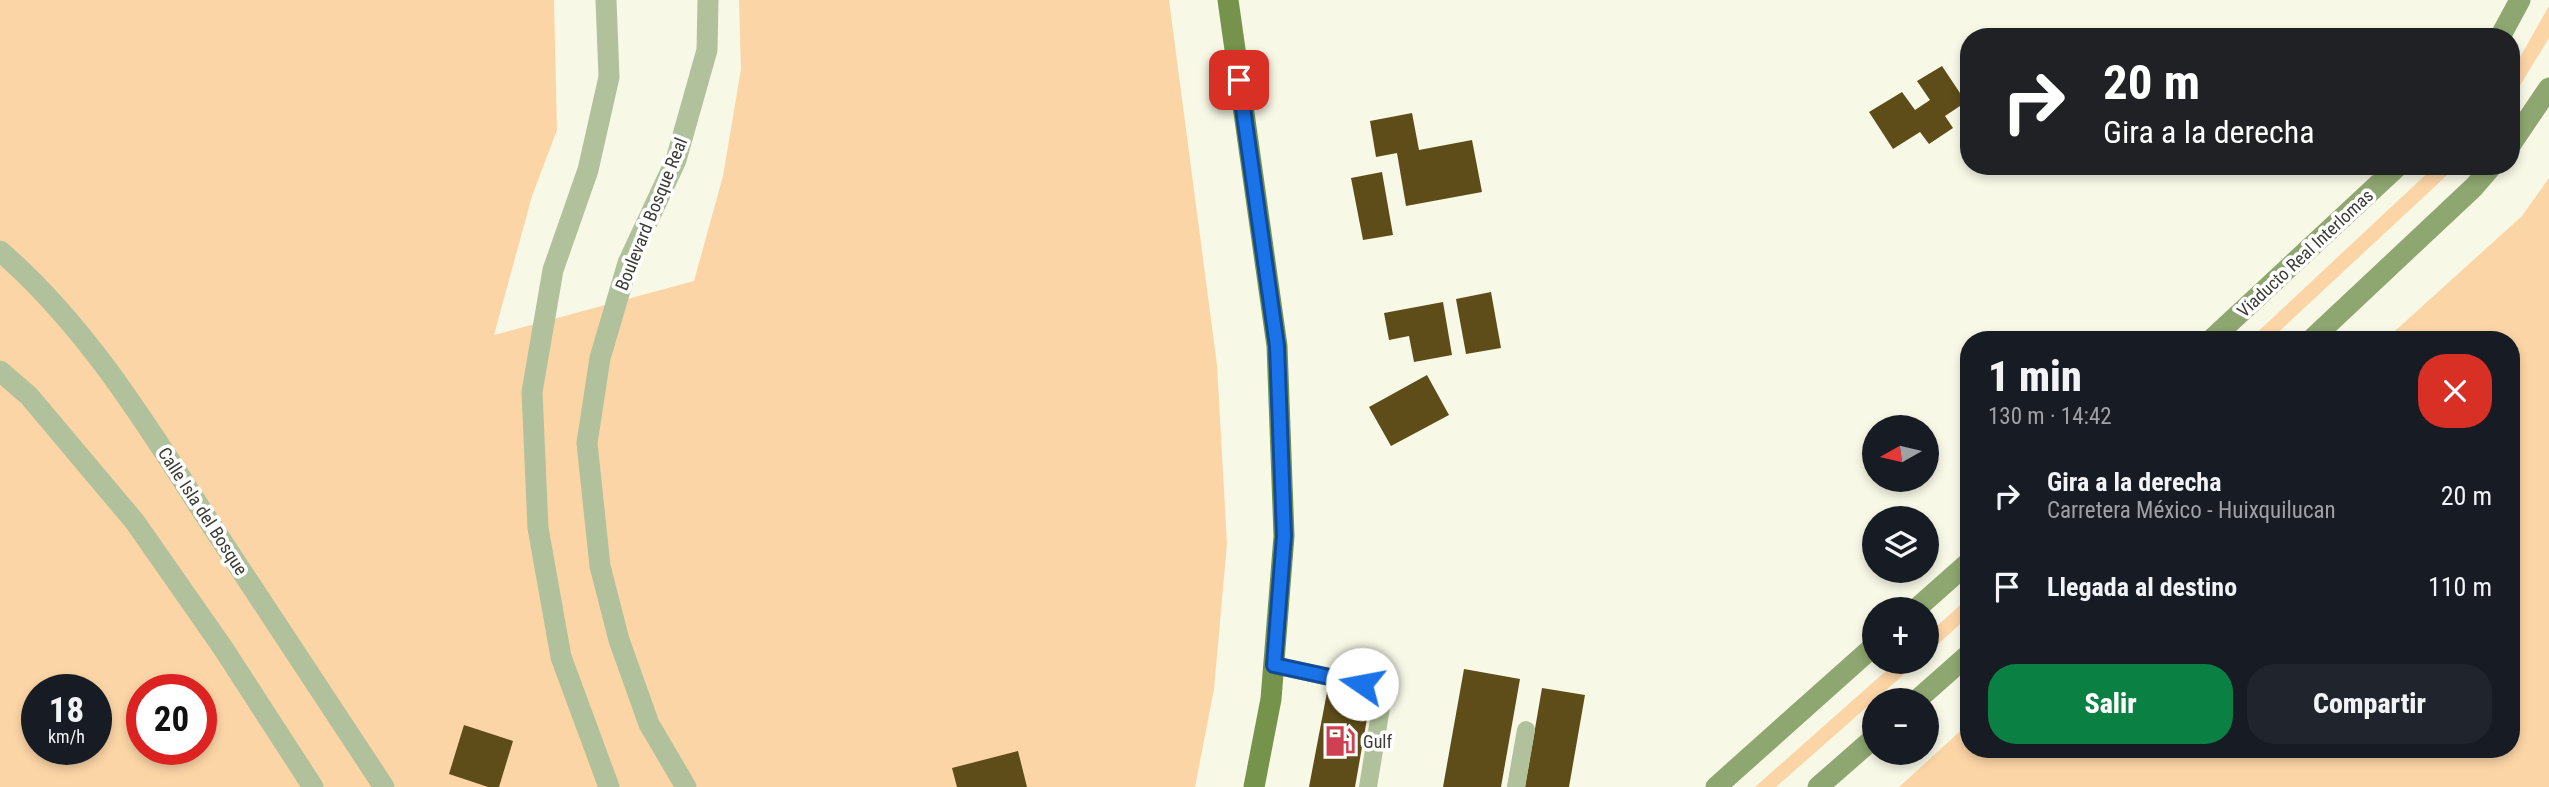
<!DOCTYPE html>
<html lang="es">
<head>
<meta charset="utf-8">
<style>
  :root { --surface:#171b24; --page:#20242c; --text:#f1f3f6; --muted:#9ea1a6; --accent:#0b8043 }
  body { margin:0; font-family:"Roboto Condensed",sans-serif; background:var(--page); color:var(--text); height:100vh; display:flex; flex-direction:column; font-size:26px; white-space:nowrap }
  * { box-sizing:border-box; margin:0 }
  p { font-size:23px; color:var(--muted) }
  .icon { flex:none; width:38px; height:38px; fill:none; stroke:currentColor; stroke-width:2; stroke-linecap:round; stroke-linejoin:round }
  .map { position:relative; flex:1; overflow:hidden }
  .drawer { position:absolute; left:1960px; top:331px; width:560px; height:427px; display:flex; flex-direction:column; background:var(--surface); border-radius:28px; box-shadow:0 4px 10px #0003 }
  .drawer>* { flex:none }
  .top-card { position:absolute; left:1960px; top:28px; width:560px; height:147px; border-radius:28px; box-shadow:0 4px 10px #0003; background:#202124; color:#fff; overflow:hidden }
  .needle { width:46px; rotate:262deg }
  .tools { position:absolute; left:1862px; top:415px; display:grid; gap:14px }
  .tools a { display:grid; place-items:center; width:77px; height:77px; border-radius:50%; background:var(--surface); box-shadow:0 4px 10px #0003; font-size:35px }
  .speed { position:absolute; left:21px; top:674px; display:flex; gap:14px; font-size:35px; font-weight:700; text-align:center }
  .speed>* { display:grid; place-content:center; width:91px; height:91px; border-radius:50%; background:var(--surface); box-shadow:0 4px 10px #0003; line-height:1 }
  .speed small { font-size:18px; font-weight:400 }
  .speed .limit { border:10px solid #d22; background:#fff; color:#111 }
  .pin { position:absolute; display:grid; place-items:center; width:60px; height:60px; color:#fff; margin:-30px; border-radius:14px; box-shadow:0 4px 10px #0006 }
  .me { position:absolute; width:77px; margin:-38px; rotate:282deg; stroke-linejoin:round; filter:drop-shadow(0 0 5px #0008) }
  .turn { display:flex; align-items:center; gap:24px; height:147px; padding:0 28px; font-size:32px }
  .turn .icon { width:91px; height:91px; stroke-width:2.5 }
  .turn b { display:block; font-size:49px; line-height:60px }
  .round { display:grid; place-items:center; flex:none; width:74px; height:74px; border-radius:28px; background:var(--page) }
  .summary { display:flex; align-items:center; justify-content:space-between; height:119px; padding:0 28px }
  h1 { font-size:42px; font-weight:800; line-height:52px }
  .cta { display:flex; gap:14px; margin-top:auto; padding:14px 28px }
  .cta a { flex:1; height:80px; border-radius:28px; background:var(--accent); color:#fff; font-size:28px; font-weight:800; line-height:80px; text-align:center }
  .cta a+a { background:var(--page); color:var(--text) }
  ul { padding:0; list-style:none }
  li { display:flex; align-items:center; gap:21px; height:91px; padding:0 28px }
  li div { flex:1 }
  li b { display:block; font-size:26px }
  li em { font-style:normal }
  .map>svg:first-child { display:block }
  .green { fill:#fcd5a6; fill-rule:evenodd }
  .building { fill:#5e4d19 }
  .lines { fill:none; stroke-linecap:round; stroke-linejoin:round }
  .service { stroke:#b0c19c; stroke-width:18 }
  .minor { stroke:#b0c19c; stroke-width:21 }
  .tertiary { stroke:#b0c19c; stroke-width:21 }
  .secondary { stroke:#8ea66f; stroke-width:21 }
  .primary { stroke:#76934c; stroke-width:21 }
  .route-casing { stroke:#114b97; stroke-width:18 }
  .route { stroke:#1a73e8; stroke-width:12 }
  .labels { text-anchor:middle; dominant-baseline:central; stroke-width:7; stroke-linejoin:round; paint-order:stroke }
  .street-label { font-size:18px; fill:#3d3d36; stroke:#fff }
  .poi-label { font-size:18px; fill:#3d3d36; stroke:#fff; text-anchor:start }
</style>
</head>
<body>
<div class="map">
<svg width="2549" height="787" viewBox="0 0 2549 787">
  <rect width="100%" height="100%" fill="#f8f8e7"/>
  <path class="green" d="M0,0H554L557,130L532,196L494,335L694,281L723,176L741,69L739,0H1169L1217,365L1227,544L1214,689L1195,787H0ZM37,690H96V749H37ZM142,690H201V749H142Z
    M2549,6V38L2511,100V73Z
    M2435,166H2457L2271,339H2250Z
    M2549,178V787H1899L1969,723V749H2511V340L2386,339L2522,216Z
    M1969,597V616L1927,654V635Z
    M1896,662H1918L1776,787H1755Z"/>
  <path class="building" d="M1942,66L1966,102L1945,116L1953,128L1929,144L1920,132L1893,149L1869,112L1902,92L1915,110L1930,100L1917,81Z
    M1412,113L1419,150L1472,140L1482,192L1406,206L1397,153L1376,157L1370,121Z
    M1382,172L1393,235L1363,240L1351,178Z
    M1491,292L1501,348L1466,354L1456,299Z
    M1443,302L1452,355L1414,362L1409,336L1389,340L1384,313Z
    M1427,375L1449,415L1391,446L1369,407Z
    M1464,669L1520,679L1501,787H1443Z
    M1328,687L1371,696L1355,787H1309Z
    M1542,688L1585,695L1569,787H1525Z
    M464,725L513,741L499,787H488L449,774Z
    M1018,751L1027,787H957L952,768Z"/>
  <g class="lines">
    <path class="service" d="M1274,665L1384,689L1368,787
      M1516,787L1526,730"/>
    <path class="minor" d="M0,251C86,325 147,425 208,520C267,609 325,698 384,787
      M0,371L29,396L135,522L223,648L313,787"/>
    <path class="tertiary" d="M606,0L609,77L588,170L553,270L532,392L538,528L561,657L609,787
      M686,787L649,724L619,640L600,566L587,443L600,358L628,263L676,160L707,50L708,0"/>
    <path class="secondary" d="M2500,37L2520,0
      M2511,144L2549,88
      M2211,340L2398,166
      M2311,340L2474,187L2492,166
      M1916,609L1969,562
      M1917,700L1969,654
      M1716,787L1874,646
      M1818,787L1874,738"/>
    <path class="primary" d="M1228,0L1277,346L1284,536L1271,699L1254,787"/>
  </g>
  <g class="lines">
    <defs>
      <path id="route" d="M1239,80L1277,346L1284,536L1274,665L1362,684"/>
    </defs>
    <use href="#route" class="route-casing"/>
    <use href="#route" class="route"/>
  </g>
  <defs>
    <symbol id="fuel-bare" viewBox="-9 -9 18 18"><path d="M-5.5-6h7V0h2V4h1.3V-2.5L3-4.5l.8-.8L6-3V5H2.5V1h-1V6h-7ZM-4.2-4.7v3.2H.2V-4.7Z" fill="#d04053" stroke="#fff" stroke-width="2.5" paint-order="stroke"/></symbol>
  </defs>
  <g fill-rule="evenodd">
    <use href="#fuel-bare" x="1318" y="719" width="44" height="44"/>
  </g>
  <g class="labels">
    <g class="street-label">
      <text transform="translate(651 214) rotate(-68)">Boulevard Bosque Real</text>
      <text transform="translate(2305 253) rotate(-43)">Viaducto Real Interlomas</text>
      <text transform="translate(203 511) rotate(57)">Calle Isla del Bosque</text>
    </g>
    <g class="poi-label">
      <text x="1363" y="741">Gulf</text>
    </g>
  </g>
</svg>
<div class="tools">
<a><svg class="needle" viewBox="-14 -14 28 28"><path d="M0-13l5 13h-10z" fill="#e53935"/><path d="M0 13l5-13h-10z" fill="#9ea1a6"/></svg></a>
<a><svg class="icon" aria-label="layers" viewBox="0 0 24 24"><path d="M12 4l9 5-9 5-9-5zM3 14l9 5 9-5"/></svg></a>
<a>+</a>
<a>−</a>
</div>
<div class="speed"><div>18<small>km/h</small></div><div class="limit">20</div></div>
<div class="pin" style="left:1239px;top:80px;background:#d93025"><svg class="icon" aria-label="arrive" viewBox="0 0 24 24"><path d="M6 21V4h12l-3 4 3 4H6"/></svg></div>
<svg class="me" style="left:1362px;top:684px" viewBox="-20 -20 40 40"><circle r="19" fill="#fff"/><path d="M0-13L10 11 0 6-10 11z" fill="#1a73e8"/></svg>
<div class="top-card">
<div class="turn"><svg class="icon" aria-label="right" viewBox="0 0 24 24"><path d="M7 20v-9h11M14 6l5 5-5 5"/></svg><div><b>20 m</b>Gira a la derecha</div></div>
</div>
<section class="drawer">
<div class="summary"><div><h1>1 min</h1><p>130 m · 14:42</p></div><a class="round" style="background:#d93025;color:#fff"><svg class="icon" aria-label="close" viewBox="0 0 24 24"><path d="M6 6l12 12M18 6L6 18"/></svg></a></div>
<ul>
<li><svg class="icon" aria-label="right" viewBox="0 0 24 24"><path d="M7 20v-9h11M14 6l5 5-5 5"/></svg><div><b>Gira a la derecha</b><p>Carretera México - Huixquilucan</p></div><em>20 m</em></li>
<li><svg class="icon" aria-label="arrive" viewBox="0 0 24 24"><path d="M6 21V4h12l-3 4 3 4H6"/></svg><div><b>Llegada al destino</b></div><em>110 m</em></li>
</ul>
<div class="cta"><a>Salir</a><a>Compartir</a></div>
</section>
</div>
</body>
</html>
